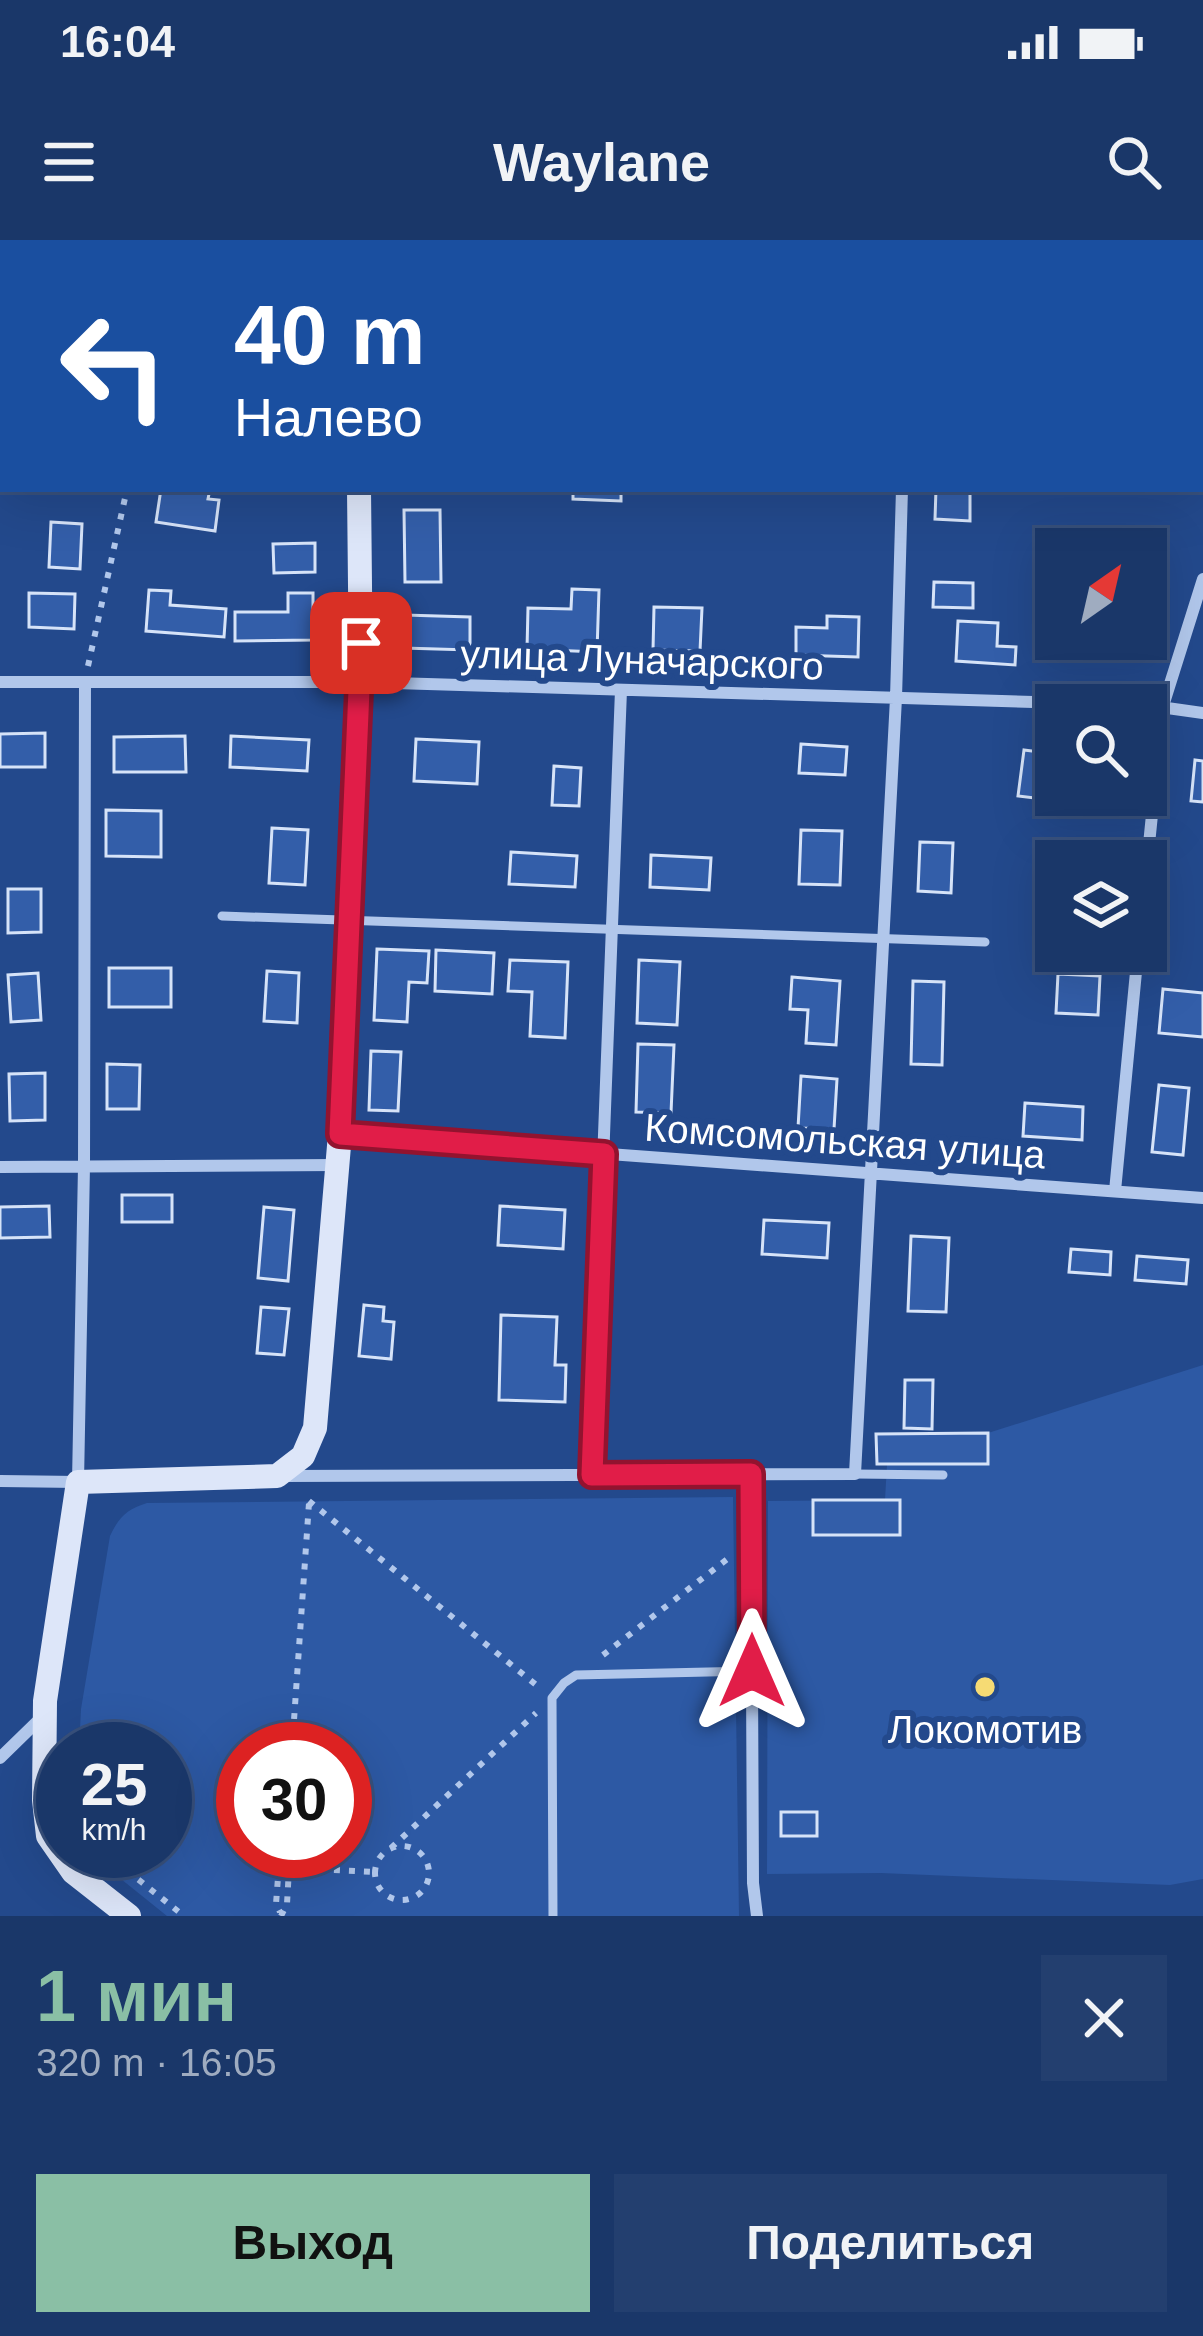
<!DOCTYPE html>
<html lang="ru">
<head>
<meta charset="utf-8">
<style>
  :root { --surface:#1a3769; --page:#233f6f; --text:#f1f3f6; --muted:#9facc0; --line:#38517d; --accent:#8abfa5 }
  body { margin:0; font-family:Arial,sans-serif; background:var(--page); color:var(--text); height:100vh; display:flex; flex-direction:column; font-size:45px; white-space:nowrap }
  * { box-sizing:border-box; margin:0 }
  p { font-size:39px; color:var(--muted) }
  .icon { flex:none; width:66px; height:66px; fill:none; stroke:currentColor; stroke-width:2; stroke-linecap:round; stroke-linejoin:round }
  .map { position:relative; height:1676px; overflow:hidden }
  .side { display:flex; flex-direction:column; background:var(--surface); flex:1 }
  .side>* { flex:none }
  .guide { position:absolute; left:0px; top:0px; width:1203px; height:252px; box-shadow:0 12px 48px #0002,0 0 0 3px var(--line); background:#1a4fa0; color:#fff; overflow:hidden }
  .needle { width:78px; rotate:34deg }
  .tools { position:absolute; left:1035px; top:288px; display:grid; gap:24px }
  .tools a { display:grid; place-items:center; width:132px; height:132px; border-radius:0px; background:var(--surface); box-shadow:0 12px 48px #0002,0 0 0 3px var(--line); font-size:60px }
  .speed { position:absolute; left:36px; top:1482px; display:flex; gap:24px; font-size:60px; font-weight:700; text-align:center }
  .speed>* { display:grid; place-content:center; width:156px; height:156px; border-radius:50%; background:var(--surface); box-shadow:0 12px 48px #0002,0 0 0 3px var(--line); line-height:1 }
  .speed small { font-size:30px; font-weight:400 }
  .speed .limit { border:18px solid #d22; background:#fff; color:#111 }
  .pin { position:absolute; display:grid; place-items:center; width:102px; height:102px; color:#fff; margin:-51px; border-radius:24px; box-shadow:0 6px 18px #0006 }
  .me { position:absolute; width:132px; margin:-66px; rotate:0deg; stroke-linejoin:round; filter:drop-shadow(0 0 9px #0008) }
  .turn { display:flex; align-items:center; gap:42px; height:252px; padding:0 36px; font-size:54px }
  .turn .icon { width:156px; height:156px; stroke-width:2.5 }
  .turn b { display:block; font-size:84px; line-height:102px }
  .round { display:grid; place-items:center; flex:none; width:126px; height:126px; border-radius:0px; background:var(--page) }
  .summary { display:flex; align-items:center; justify-content:space-between; height:204px; padding:0 36px }
  h1 { font-size:72px; font-weight:600; line-height:90px; color:var(--accent) }
  .button { display:flex; gap:24px; margin-top:auto; padding:24px 36px }
  .button a { flex:1; height:138px; border-radius:0px; background:var(--accent); color:#111; font-size:48px; font-weight:600; line-height:138px; text-align:center }
  .button a+a { background:var(--page); color:var(--text) }
  .status { display:flex; justify-content:space-between; align-items:center; height:84px; padding:0 60px; background:var(--surface); direction:ltr }
  .status svg { height:33px; fill:currentColor }
  header { display:flex; justify-content:space-between; align-items:center; height:156px; padding:0 36px; background:var(--surface); font-size:54px; font-weight:600 }
  .map>svg:first-child { display:block }
  .green { fill:#2d59a4; fill-rule:evenodd }
  .building { fill:#335ea9; stroke:#d6e3f8; stroke-width:3 }
  .lines { fill:none; stroke-linecap:round; stroke-linejoin:round }
  .path { stroke:#b1c7eb; stroke-width:6; stroke-dasharray:6 9; stroke-linecap:butt }
  .lane { stroke:#b1c7eb; stroke-width:9 }
  .street { stroke:#b1c7eb; stroke-width:12 }
  .secondary { stroke:#dde6f9; stroke-width:24 }
  .route-casing { stroke:#92132f; stroke-width:30 }
  .route { stroke:#e11d48; stroke-width:21 }
  .poi-dot { fill:#f6db74; stroke:#23498c; stroke-width:4.5 }
  .labels { text-anchor:middle; dominant-baseline:central; stroke-width:12; stroke-linejoin:round; paint-order:stroke }
  .street-label { font-size:39px; fill:#fff; stroke:#23498c }
  .poi-label { font-size:39px; fill:#fff; stroke:#23498c }
</style>
</head>
<body>
<div class="status"><b>16:04</b><svg viewBox="0 0 49 12"><path d="M0 12V9h3v3zM5 12V6h3v6zM10 12V3h3v9zM15 12V0h3v12zM26 1h20v11H26zM47 4h2v5h-2z"/></svg></div>
<header><svg class="icon" aria-label="menu" viewBox="0 0 24 24"><path d="M4 6h16M4 12h16M4 18h16"/></svg>Waylane<svg class="icon" aria-label="search" viewBox="0 0 24 24"><circle cx="10" cy="10" r="6"/><path d="M15 15l6 6"/></svg></header>
<div class="map">
<svg width="1203" height="1676" viewBox="0 0 1203 1676">
  <rect width="100%" height="100%" fill="#23498c"/>
  <path class="green" d="M1203,1125V1639L1170,1645L881,1633L767,1634L768,1261L885,1260L887,1225L877,1224L876,1194L988,1193Z
    M733,1257L739,1676H167L111,1631L92,1611H165V1509H79L81,1469L110,1296C119,1277 127,1269 147,1263ZM243,1509H345V1611H243Z"/>
  <path class="building" d="M565,0H878V3H565Z
    M944,0H1129L1142,3H943Z
    M161,249H210L208,259L219,260L215,291L156,282Z
    M573,249H621V261L573,259Z
    M936,249H970V281L935,279Z
    M404,270H440L441,342H405Z
    M51,282L82,284L80,329L49,327Z
    M1136,302L1163,309L1151,354L1146,352V309H1134Z
    M315,303V332L274,333L273,304Z
    M934,342L973,343V368L933,367Z
    M572,349L599,350L597,412L527,409L528,368L571,369Z
    M149,350L171,351L170,365L226,369L224,397L146,391Z
    M29,353L75,354L74,389L29,387Z
    M288,353H313V400L235,401V372H288Z
    M654,367L702,368L700,411L653,410Z
    M404,375L470,377V410L403,408Z
    M827,376L859,377L858,417L796,415V387L827,388Z
    M1056,380V399H1132L1127,420L1051,402Z
    M958,381L998,383L997,406L1016,407L1015,425L956,421Z
    M45,493V527H0V494Z
    M185,496L186,532H114V497Z
    M231,496L309,500L307,531L230,527Z
    M416,499L479,502L477,544L414,541Z
    M801,504L847,507L845,535L799,533Z
    M1024,510L1056,514V555H1104L1102,566L1018,556Z
    M1195,520L1203,521V562L1191,561Z
    M554,526L581,528L579,566L552,565Z
    M106,570L161,571V617L106,616Z
    M272,588L308,590L305,645L269,643Z
    M801,590L842,591L840,645L799,644Z
    M920,602L953,603L951,653L918,651Z
    M511,612L577,616L575,647L509,644Z
    M651,615L711,618L709,650L650,647Z
    M8,649H41V692L8,693Z
    M377,709L429,711L427,743L409,742L407,782L374,780Z
    M436,710L494,713L492,754L435,751Z
    M510,720L568,722L565,798L530,796L532,752L508,751Z
    M639,720L680,722L677,785L637,783Z
    M109,728H171V767H109Z
    M267,731L299,733L297,783L264,781Z
    M38,733L41,780L11,782L8,735Z
    M1058,734L1100,736L1098,775L1056,773Z
    M792,737L840,741L836,805L806,803L808,770L790,769Z
    M913,741L944,742L942,825L911,824Z
    M1163,749L1203,753V797L1159,793Z
    M638,804L674,805L671,873L636,872Z
    M371,811L401,812L398,871L369,870Z
    M107,824L140,825L139,869H107Z
    M45,833V880L10,881L9,834Z
    M801,836L837,839L834,889L798,888Z
    M1159,845L1189,848L1183,915L1152,912Z
    M1025,863L1083,867L1082,900L1023,896Z
    M122,955H172V982H122Z
    M49,966L50,997L0,998V967Z
    M500,966L565,970L563,1009L498,1005Z
    M264,967L294,970L288,1041L258,1038Z
    M764,980L829,983L827,1018L762,1014Z
    M911,996L949,998L946,1072L908,1071Z
    M1071,1009L1111,1012L1110,1035L1069,1032Z
    M1137,1016L1188,1020L1186,1044L1135,1040Z
    M364,1065L384,1067L383,1081L394,1082L391,1119L359,1116Z
    M261,1067L289,1069L284,1115L257,1113Z
    M501,1075L557,1077L555,1125H566L565,1162L499,1160Z
    M905,1140H933L932,1189L904,1188Z
    M988,1193V1224H877L876,1194Z
    M813,1260H900V1295H813Z
    M781,1572H817V1596H781Z"/>
  <g class="lines">
    <path class="path" d="M126,3V0
      M88,426L127,249
      M309,1261L540,1448
      M603,1415L730,1317
      M292,1509L309,1263
      M375 1633a27 27 0 1 1 54 0a27 27 0 1 1-54 0Z
      M391,1608L536,1473
      M280,1611L276,1664L280,1672
      M115,1621L184,1676
      M289,1628L375,1632
      M281,1676L287,1664L290,1611"/>
    <path class="lane" d="M222,676L985,702
      M855,1234L943,1235
      M553,1676L552,1458L564,1443L576,1435L752,1431"/>
    <path class="street" d="M160,3L183,0
      M912,3V0
      M0,72L3,70
      M0,442H361L1138,465
      M1146,465L1203,473
      M1146,634L1163,466L1203,339
      M341,894L1203,958
      M0,927L337,925
      M1115,951L1138,711
      M751,1234L753,1643L757,1676
      M591,1235L621,450
      M282,1236L855,1234L896,458L902,249
      M0,1241L78,1242L84,926L85,442
      M0,1518L44,1475"/>
    <path class="secondary" d="M357,0V3
      M129,1676L73,1632L48,1596L44,1560L45,1461L78,1242L277,1236L303,1216L315,1188L340,894L361,442L359,249"/>
  </g>
  <g class="lines">
    <defs>
      <path id="route" d="M361,403L340,894L604,914L592,1235L751,1234L752,1431"/>
    </defs>
    <use href="#route" class="route-casing"/>
    <use href="#route" class="route"/>
  </g>
  <circle class="poi-dot" cx="985" cy="1447" r="12"/>
  <g class="labels">
    <g class="street-label">
      <text transform="translate(642 420) rotate(2)">улица Луначарского</text>
      <text transform="translate(845 901) rotate(4)">Комсомольская улица</text>
    </g>
    <g class="poi-label">
      <text x="985" y="1489">Локомотив</text>
    </g>
  </g>
</svg>
<div class="tools">
<a><svg class="needle" viewBox="-14 -14 28 28"><path d="M0-13l5 13h-10z" fill="#e53935"/><path d="M0 13l5-13h-10z" fill="#9facc0"/></svg></a>
<a><svg class="icon" aria-label="search" viewBox="0 0 24 24"><circle cx="10" cy="10" r="6"/><path d="M15 15l6 6"/></svg></a>
<a><svg class="icon" aria-label="layers" viewBox="0 0 24 24"><path d="M12 4l9 5-9 5-9-5zM3 14l9 5 9-5"/></svg></a>
</div>
<div class="speed"><div>25<small>km/h</small></div><div class="limit">30</div></div>
<div class="pin" style="left:361px;top:403px;background:#d93025"><svg class="icon" aria-label="arrive" viewBox="0 0 24 24"><path d="M6 21V4h12l-3 4 3 4H6"/></svg></div>
<svg class="me" style="left:752px;top:1431px" viewBox="-20 -20 40 40"><path d="M0-17L14 15 0 8-14 15z" fill="#e11d48" stroke="#fff" stroke-width="4"/></svg>
<div class="guide">
<div class="turn"><svg class="icon" aria-label="left" viewBox="0 0 24 24"><path d="M17 20v-9H6M10 6l-5 5 5 5"/></svg><div><b>40 m</b>Налево</div></div>
</div>
</div>
<section class="side">
<div class="summary"><div><h1>1 мин</h1><p>320 m · 16:05</p></div><a class="round"><svg class="icon" aria-label="close" viewBox="0 0 24 24"><path d="M6 6l12 12M18 6L6 18"/></svg></a></div>
<div class="button"><a>Выход</a><a>Поделиться</a></div>
</section>
</body>
</html>
